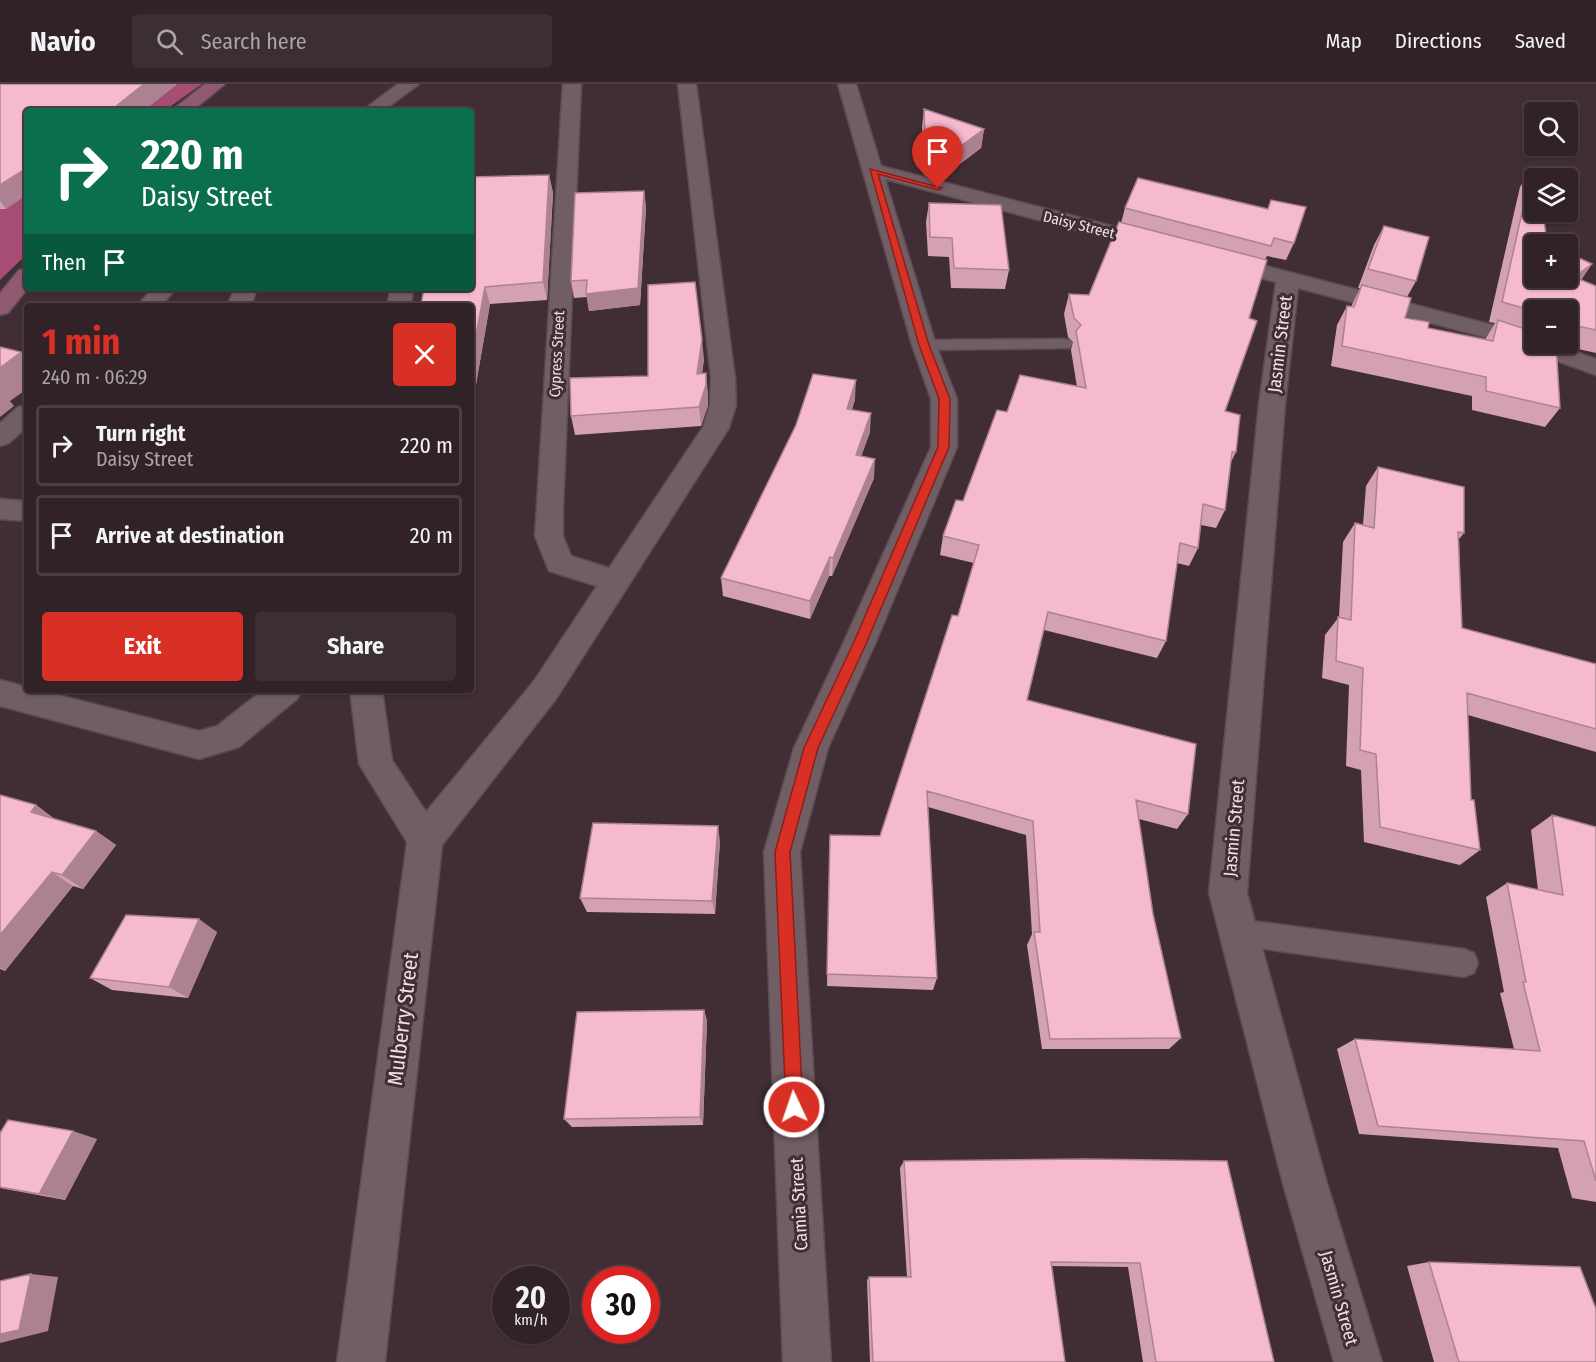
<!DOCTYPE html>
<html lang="en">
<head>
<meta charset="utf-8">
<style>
  :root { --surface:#302227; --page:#3c2f33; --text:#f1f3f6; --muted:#a8a4a7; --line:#4b3f44; --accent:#d93025 }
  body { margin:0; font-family:"Fira Sans Condensed",sans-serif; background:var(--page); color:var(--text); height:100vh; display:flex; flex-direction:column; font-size:22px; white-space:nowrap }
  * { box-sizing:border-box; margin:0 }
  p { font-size:20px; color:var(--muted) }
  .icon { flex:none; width:33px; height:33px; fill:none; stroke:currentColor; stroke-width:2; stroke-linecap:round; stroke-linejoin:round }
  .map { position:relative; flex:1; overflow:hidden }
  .sheet { position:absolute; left:24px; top:219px; width:450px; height:390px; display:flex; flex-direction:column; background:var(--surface); border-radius:6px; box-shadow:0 2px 4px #0004,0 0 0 2px var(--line) }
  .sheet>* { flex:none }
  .top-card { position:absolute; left:24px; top:24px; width:450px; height:183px; border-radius:6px; box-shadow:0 2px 4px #0004,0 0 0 2px var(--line); background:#0b6e4f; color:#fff; overflow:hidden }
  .controls { position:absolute; left:1524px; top:18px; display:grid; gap:12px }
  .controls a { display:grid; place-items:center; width:54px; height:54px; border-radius:6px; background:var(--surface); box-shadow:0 2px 4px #0004,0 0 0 2px var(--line); font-size:30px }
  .speed { position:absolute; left:492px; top:1182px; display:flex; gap:12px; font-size:30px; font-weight:700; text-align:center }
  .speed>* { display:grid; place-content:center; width:78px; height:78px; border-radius:50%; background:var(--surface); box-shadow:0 2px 4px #0004,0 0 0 2px var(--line); line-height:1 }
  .speed small { font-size:15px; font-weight:400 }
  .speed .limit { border:9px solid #d22; background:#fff; color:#111 }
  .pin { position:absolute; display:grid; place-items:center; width:51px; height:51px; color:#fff; margin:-62px -26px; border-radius:50% 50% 50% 0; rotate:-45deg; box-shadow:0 0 6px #0007 }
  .pin .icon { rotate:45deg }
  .me { position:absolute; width:66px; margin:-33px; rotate:357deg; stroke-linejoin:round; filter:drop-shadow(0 0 4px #0008) }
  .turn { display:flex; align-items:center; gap:21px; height:126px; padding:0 18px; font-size:27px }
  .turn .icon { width:78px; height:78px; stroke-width:2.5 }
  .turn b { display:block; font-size:42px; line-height:51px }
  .then { display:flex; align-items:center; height:57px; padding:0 18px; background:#0003; gap:12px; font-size:22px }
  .round { display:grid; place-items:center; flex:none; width:63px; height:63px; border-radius:6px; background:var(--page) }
  .headline { display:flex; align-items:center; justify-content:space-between; height:102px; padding:0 18px }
  h1 { font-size:36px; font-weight:700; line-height:45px; color:var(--accent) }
  .primary-button { display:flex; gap:12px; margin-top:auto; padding:12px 18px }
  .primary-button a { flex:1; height:69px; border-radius:6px; background:var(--accent); color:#fff; font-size:24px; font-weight:700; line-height:69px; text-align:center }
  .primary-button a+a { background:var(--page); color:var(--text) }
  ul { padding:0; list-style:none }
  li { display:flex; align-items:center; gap:18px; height:81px; margin:0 12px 9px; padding:0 6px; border:3px solid var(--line); border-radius:6px }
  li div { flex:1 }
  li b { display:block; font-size:22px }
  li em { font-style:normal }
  header { display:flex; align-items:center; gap:36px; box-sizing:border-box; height:84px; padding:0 30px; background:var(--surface); border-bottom:2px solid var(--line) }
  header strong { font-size:28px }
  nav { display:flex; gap:33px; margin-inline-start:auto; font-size:21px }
  .search { width:420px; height:54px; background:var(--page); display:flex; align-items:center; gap:15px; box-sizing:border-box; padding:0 21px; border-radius:6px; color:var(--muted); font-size:22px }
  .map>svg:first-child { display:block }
  .forest { fill:#a64d73 }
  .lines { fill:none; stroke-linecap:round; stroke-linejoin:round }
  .lane-casing { stroke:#5a4b50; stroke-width:3 }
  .street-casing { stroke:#5a4b50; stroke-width:3 }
  .secondary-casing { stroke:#5a4b50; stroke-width:3 }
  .lane { fill:#715d64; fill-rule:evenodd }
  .street { fill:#715d64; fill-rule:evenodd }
  .secondary { fill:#8f5a71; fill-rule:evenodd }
  .wall { fill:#d4a0b3; fill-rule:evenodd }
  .shaded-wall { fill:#ac8292 }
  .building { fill:#f6bad0; stroke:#ac8292; stroke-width:1.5 }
  .route { fill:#d93025; stroke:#8d1f18; stroke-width:1.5 }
  .labels { text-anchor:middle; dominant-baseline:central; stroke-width:6; stroke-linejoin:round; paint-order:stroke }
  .far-street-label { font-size:15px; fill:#ede1e5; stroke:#402e34 }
  .street-label { font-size:18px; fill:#ede1e5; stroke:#402e34 }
  .near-street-label { font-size:21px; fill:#ede1e5; stroke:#402e34 }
</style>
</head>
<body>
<header>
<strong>Navio</strong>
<div class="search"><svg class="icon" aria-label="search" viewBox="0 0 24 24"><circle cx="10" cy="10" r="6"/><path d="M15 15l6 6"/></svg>Search here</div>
<nav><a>Map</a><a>Directions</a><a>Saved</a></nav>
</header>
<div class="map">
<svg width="1596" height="1278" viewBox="0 0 1596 1278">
  <rect width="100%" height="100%" fill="#402e34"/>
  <path class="forest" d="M0,0H202L164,27H27V170L0,196Z"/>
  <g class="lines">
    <defs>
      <path id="lane" d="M1064,255L1070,256L1073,260L1070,264L924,266L918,265L915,261L918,257L924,256Z
        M1237,835L1464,865L1474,869L1478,879L1474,889L1464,893L1237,861L1227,857L1223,848L1227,839Z"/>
      <path id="street" d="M398,0H419L383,27H362Z
        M563,0H581L563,422V452L571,472L609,484L703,343L710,321L711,294L678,0H696L735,294L736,321L729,344L556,615L442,761L385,1278H337L407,758L359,680L350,606H382L392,676L426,728L534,597L597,502L549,487L535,452Z
        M838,0H856L881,82L1166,156L1169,161L1166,166L1158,168L885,95L936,261L957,315V363L875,560L828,664L800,768L831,1278H783L764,768L794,664L843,560L931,363V315L912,261Z
        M1220,170L1523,249L1534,253V260H1553L1596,275V291L1507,259L1298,204L1285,320L1247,809L1326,1096L1382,1278H1334L1282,1096L1209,809L1259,320L1276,198L1212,182L1209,177L1212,172Z
        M153,204H176L161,222H137Z
        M235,204H257L251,222H227Z
        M391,204H413L411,222H387Z
        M27,321V343L9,359L0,362V339L18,323Z
        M0,415L27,417V437L0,435Z
        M0,596L27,603V606H39L199,647L217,642L263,606H302L297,615L239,663L199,675L0,622Z"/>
      <path id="secondary" d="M205,0H225L192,27H171Z
        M27,184L28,204L8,229L0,231V209L19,186Z"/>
    </defs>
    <use href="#lane" class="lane-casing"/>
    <use href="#street" class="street-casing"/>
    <use href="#secondary" class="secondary-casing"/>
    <use href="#lane" class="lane"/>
    <use href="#street" class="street"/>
    <use href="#secondary" class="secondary"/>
  </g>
  <path class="wall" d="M0,0H175L176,1L143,27H27L6,125H0Z
    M924,25L984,45L981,64L940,95L924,91L922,44Z
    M1532,84L1547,160L1592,180L1581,196L1596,202V269L1556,260L1560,324L1545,343L1472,326V312L1331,282L1337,241L1347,222L1351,223L1360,204H1358L1374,161L1384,142L1416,197L1407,213L1405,234L1428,244L1485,256L1495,239L1489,238L1520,103ZM1534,226H1568V260H1534Z
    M549,91L553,109L547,216L490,220L471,329V222Z
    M1138,94L1294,159L1286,176L1267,172L1265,176L1225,327L1236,368L1231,378L1225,426L1216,444L1201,441L1198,464L1189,482L1177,479L1166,557L1157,574L1044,546L1027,616L1188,730L1177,745L1139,735L1153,830L1181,954L1169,965H1042L1027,861L1032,850L1026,751L928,723L937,894L933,906L827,902L830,751L880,752L958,532L974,479L940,471L943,452L963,417L1007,328L1077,303L1071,266L1073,258L1068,253L1064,230L1069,210L1089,211L1121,139L1125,124Z
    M644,107L646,124L640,221L589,227L587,213L574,214L571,197Z
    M929,119L1009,186L1005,205L951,204L949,173L928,172L926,138Z
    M704,275L702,290L708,309V321L701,342L575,351L571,332L648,292Z
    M855,315L852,326L870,348L861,372L874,394L832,492H829L810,535L723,512L721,494Z
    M1378,383L1464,449L1459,455L1462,544L1596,580V668L1468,631L1471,716L1480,766L1460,781L1364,758L1361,686L1346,682L1349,601L1322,594L1325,551L1339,533L1343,458L1355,439L1363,441L1366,402Z
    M0,711L36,721L56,736L96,747L116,761L83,805L73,802L5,887L0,885Z
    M1552,731L1596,743V1118L1572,1114L1558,1064L1359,1050L1337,965L1355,955L1514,965L1500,909L1504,908L1486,813L1507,799L1538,806L1531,746Z
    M720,757L715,830L587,828L580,814Z
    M217,848L188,914L112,906L90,894Z
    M704,926L707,937L703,1041L572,1043L564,1035Z
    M0,1049L97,1055L65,1116L0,1104Z
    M1086,1075L1274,1278H1143L1128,1183L1052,1182L1065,1278H870L867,1196L869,1193H907L900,1084L904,1077Z
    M1429,1178L1596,1278H1434L1407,1182Z"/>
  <path class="shaded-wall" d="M144,0H175L176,1L143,27H110Z
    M984,45L981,64L940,95L942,76Z
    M27,84V111L6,125L0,117V101Z
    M549,91L553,109L547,216L543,198Z
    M644,107L646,124L640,221L589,227L586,210Z
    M1592,180L1578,199L1574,193Z
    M485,203L490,220L471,329V278Z
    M702,256L704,275L699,309L697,290Z
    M21,268L27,276V305L10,317L14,322L0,333V284Z
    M706,289L708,309V321L701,342L699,323Z
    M856,296L855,315L846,344L847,325Z
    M871,329L870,348L855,390L856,371Z
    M875,375L874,394L832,492L833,474Z
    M830,473L829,492L810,535V517Z
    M36,721L57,737L31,728Z
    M718,742L720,757L715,830L712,817Z
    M96,747L116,761L83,805L62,791Z
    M52,788L73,802L5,887L0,884V851Z
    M199,835L217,848L188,914L169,903Z
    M704,926L707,937L703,1041L700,1033Z
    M73,1047L97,1055L65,1116L39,1110Z
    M31,1190L58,1193L48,1247L0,1259V1250Z"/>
  <path class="building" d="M0,0H144L110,27H27V84L0,101Z
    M924,25L984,45L942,76L926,72Z
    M1532,84L1538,85L1539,94H1534V128H1543L1547,160H1534V194H1568V169L1592,180L1574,193L1596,202V246L1568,240V226L1534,227L1502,218Z
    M549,91L543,198L485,203L471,278V222H421L424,204H471V93Z
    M1138,94L1268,125L1271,116L1306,123L1294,159L1274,154L1271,162L1125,124Z
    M644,107L638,204L586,210L587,196L571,197L575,109Z
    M929,119L1001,121L1009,186L954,184L952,154L930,153Z
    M1119,138L1267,176L1249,234L1257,237L1225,327L1240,331L1236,368H1232L1225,426L1203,420L1198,464L1180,459L1166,557L1048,528L1027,616L1196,660L1188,730L1136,716L1153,830L1181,954L1050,955L1034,848H1040L1033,737L927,707L937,894L827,890L830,751L880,752L952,531L958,532L979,461L943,452L956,416L963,417L997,326L1007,328L1020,291L1086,304L1076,247L1081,241L1074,234L1069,210L1089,211Z
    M1384,142L1429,153L1416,197L1368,185Z
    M695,198L702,256L697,290L706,289V301L699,323L571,332L570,294L648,292V201Z
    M1362,201L1411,214L1405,234L1429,238L1428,244L1493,257L1498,236L1534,248V260H1556L1560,324L1486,307V293L1342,262L1347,222L1354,223Z
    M0,263L21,268L0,284Z
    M813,290L856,296L847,325L871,329L856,371L875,375L833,474L830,473L810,517L721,494L796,341Z
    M1378,383L1464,403V449L1458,448L1462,544L1596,580V645L1467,609L1471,716H1474L1480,766L1380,743L1376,670L1360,666L1363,584L1336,577L1338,533L1351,536L1355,439L1374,444Z
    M0,711L36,721L31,728L96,747L62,791L52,788L0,851Z
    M1552,731L1596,743V1097L1584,1057L1378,1042L1355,955L1540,967L1523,898H1526L1507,799L1563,811Z
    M593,739L718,742L712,817L580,814Z
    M126,831L199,835L169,903L90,894Z
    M704,926L700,1033L564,1035L577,928Z
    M8,1036L73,1047L39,1110L0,1103V1049Z
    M1086,1075L1227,1077L1274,1278H1156L1140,1179L1051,1178L1065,1278H873L869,1193H911L904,1077Z
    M1429,1178L1580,1183L1596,1225V1278H1459Z
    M31,1190L19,1246L0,1250V1197Z"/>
  <path class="route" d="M870,85L942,104L938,106L878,90L929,261L950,315L949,363L866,560L818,664L790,768L803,1023L801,1029L794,1032L788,1029L786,1023L775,768L804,664L853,560L938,363L939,315L919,261Z"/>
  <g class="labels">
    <g class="far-street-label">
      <text transform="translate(1079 141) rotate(14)">Daisy Street</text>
      <text transform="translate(557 270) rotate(-87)">Cypress Street</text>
    </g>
    <g class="street-label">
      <text transform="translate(1280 260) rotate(-83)">Jasmin Street</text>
      <text transform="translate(1234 744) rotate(-85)">Jasmin Street</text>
      <text transform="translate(799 1120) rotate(-93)">Camia Street</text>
      <text transform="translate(1339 1214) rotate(74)">Jasmin Street</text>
    </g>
    <g class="near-street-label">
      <text transform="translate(403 935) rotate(-83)">Mulberry Street</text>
    </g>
  </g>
</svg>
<div class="controls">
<a><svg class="icon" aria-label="search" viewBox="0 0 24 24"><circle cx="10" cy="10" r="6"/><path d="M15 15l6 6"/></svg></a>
<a><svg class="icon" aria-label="layers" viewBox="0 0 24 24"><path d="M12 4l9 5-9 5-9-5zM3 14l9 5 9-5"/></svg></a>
<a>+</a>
<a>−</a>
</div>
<div class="speed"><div>20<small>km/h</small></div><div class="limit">30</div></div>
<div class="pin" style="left:938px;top:104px;background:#d93025"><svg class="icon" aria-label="arrive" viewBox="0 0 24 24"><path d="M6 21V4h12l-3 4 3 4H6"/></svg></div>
<svg class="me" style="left:794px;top:1023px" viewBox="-20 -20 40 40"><circle r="17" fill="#d93025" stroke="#fff" stroke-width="3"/><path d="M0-11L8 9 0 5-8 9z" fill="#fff"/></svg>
<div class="top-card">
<div class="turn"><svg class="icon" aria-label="right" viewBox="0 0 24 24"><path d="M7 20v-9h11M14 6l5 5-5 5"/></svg><div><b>220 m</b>Daisy Street</div></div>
<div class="then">Then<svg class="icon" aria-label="arrive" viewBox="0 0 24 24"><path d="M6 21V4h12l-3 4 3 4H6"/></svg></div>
</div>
<section class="sheet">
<div class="headline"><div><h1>1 min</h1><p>240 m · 06:29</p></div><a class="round" style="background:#d93025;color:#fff"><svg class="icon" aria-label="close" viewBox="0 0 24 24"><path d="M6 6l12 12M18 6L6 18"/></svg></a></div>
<ul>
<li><svg class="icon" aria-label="right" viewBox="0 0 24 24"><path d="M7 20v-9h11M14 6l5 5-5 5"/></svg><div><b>Turn right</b><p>Daisy Street</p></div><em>220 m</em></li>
<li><svg class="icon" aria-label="arrive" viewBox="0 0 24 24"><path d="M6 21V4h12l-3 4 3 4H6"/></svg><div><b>Arrive at destination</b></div><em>20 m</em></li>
</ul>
<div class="primary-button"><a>Exit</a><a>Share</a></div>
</section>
</div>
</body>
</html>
